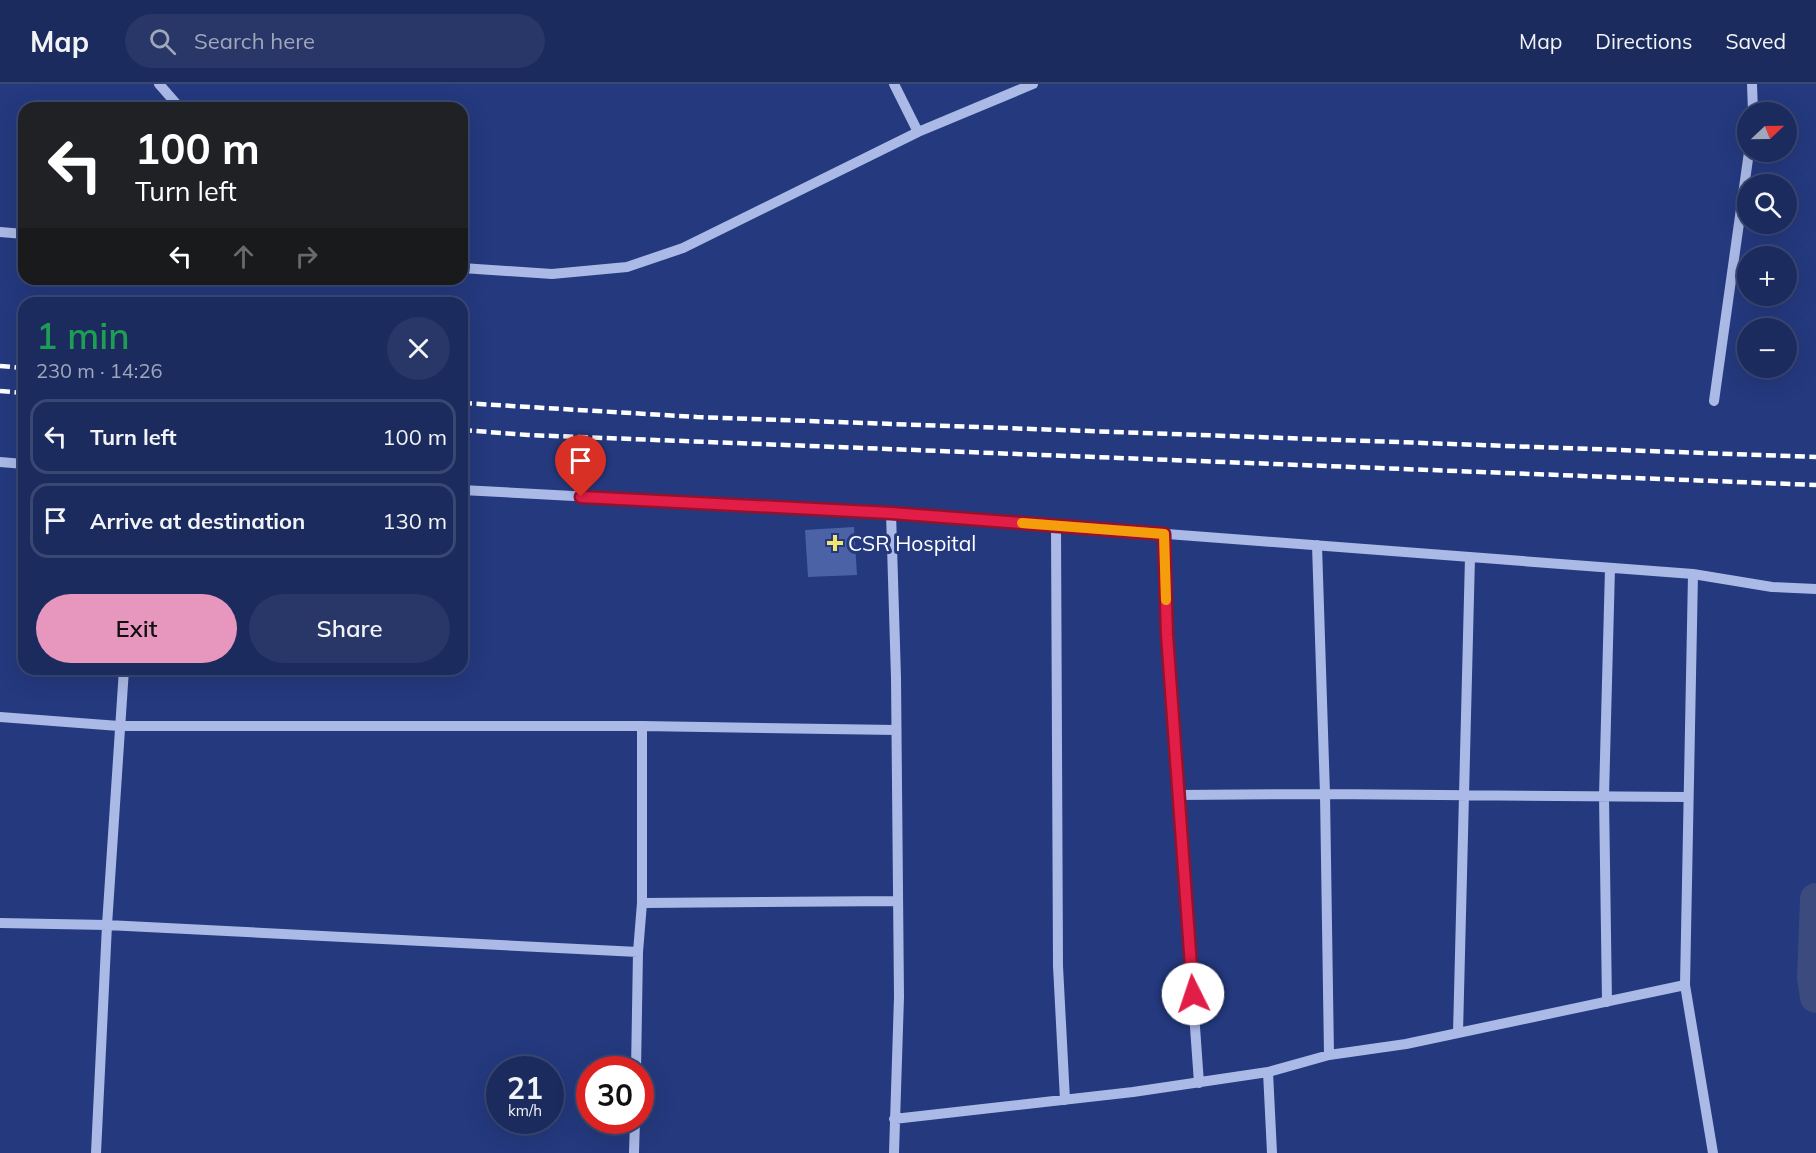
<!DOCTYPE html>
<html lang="en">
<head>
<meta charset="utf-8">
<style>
  :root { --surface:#1b2b5e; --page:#283767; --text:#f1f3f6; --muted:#a0a7bc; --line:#394773; --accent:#e797bd }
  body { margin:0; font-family:Mulish,sans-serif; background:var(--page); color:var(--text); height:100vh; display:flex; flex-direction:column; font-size:22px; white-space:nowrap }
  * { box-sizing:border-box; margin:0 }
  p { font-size:20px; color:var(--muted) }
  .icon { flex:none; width:33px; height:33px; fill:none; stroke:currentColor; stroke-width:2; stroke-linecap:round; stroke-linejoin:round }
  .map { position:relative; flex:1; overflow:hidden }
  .details { position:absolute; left:18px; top:213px; width:450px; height:378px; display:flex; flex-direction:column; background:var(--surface); border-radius:18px; box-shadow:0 6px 24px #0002,0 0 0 2px var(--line) }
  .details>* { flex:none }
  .guide { position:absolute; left:18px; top:18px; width:450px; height:183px; border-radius:18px; box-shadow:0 6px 24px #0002,0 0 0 2px var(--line); background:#202124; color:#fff; overflow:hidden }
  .needle { width:39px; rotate:68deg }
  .buttons { position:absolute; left:1737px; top:18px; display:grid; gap:12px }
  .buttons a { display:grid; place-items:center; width:60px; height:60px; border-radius:50%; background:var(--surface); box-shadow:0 6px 24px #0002,0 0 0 2px var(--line); font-size:30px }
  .speed { position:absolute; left:486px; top:972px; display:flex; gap:12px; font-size:30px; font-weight:700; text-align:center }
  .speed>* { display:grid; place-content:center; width:78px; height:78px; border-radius:50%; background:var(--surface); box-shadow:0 6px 24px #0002,0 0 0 2px var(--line); line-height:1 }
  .speed small { font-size:15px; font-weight:400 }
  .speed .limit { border:9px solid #d22; background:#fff; color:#111 }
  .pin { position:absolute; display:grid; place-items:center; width:51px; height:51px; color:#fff; margin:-62px -26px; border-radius:50% 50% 50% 0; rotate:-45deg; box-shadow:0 0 6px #0007 }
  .pin .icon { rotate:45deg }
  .me { position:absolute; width:66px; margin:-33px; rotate:356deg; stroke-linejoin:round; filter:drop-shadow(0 0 4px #0008) }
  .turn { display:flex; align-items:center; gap:21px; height:126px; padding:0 18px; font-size:27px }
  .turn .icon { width:78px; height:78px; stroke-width:2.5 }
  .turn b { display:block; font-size:42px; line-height:51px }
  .lanes { display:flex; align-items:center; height:57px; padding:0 18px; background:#0003; justify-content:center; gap:30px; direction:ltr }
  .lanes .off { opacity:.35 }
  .round { display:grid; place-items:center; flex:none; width:63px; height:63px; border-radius:32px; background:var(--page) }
  .head { display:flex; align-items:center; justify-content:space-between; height:102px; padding:0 18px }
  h1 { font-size:36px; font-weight:600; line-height:45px; color:#1e9e55 }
  .button { display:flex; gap:12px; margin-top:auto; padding:12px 18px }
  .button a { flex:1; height:69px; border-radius:36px; background:var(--accent); color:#111; font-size:24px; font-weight:600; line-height:69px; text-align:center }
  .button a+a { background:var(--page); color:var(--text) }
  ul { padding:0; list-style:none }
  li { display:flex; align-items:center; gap:18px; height:75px; margin:0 12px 9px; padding:0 6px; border:3px solid var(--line); border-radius:18px }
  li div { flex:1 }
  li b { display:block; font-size:22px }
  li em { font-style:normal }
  header { display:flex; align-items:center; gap:36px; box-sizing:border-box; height:84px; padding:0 30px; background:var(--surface); border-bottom:2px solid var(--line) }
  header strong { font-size:28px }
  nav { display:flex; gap:33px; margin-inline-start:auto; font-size:21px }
  .search { width:420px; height:54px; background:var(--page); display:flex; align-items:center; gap:15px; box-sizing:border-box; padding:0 21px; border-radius:33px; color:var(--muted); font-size:22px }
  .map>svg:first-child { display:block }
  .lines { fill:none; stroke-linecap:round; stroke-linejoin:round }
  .canal { stroke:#3b4b7e; stroke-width:32 }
  .building { fill:#4c62a7 }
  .minor { stroke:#aab9e6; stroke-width:10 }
  .rail { stroke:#fff; stroke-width:4.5; stroke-dasharray:10 4.5; stroke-linecap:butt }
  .route-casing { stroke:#92132f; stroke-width:15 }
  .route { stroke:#e11d48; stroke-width:10 }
  .slow { stroke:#f59e0b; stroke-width:10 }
  .poi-dot { fill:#f0e56e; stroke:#24397e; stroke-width:2 }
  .labels { text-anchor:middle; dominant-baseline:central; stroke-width:6; stroke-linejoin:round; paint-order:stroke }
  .poi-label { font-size:21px; fill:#fff; stroke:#24397e; text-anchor:start }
</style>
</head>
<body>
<header>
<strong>Map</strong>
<div class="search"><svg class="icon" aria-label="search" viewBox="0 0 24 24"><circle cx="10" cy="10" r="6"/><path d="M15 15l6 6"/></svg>Search here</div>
<nav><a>Map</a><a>Directions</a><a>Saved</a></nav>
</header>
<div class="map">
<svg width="1816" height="1069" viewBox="0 0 1816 1069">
  <rect width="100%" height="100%" fill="#24397e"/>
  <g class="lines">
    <path class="canal" d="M1816,815L1813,894L1816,913"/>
  </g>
  <path class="building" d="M854,443L857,491L808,493L805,446Z"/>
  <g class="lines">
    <path class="minor" d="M159,0L180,24
      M894,0L918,48
      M1752,0L1753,28
      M0,148L24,150
      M462,184L552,190L627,183L683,164L918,48L1033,0
      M1714,317L1749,68
      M0,378L24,380
      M462,406L891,429L1693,490L1772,503L1816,505
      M891,429L896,594L899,913L894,1069
      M1056,442L1058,882L1065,1016
      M1164,450L1167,551L1199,999
      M1317,461L1325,710L1329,971
      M1693,490L1685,901L1713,1069
      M0,633L119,642H642L896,646
      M1178,711L1325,710L1688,713
      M642,819L898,817
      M0,839L107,841L638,868
      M1607,918L1604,712L1610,484
      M1458,949L1470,473
      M636,986L638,868L642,819V642
      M1268,988L1272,1069
      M894,1035L1133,1008L1268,988L1329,971L1406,960L1685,901
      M96,1069L107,841L124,585
      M634,1069L635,1036"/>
    <path class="rail" d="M0,282L24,284
      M0,307L24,309
      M462,319L697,333L1816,373
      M462,346L528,351L1816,401"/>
  </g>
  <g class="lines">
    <defs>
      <path id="route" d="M581,413L891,429L1164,450L1167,551L1193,910"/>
    </defs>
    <use href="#route" class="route-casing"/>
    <use href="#route" class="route"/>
    <path class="slow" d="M1022,439L1164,450L1166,516"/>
  </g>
  <path class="poi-dot" d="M832 450h6v6h6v6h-6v6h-6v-6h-6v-6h6z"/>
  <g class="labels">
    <g class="poi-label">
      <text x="848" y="459">CSR Hospital</text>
    </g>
  </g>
</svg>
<div class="buttons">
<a><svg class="needle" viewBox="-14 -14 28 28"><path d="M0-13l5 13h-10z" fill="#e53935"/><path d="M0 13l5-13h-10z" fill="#a0a7bc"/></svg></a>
<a><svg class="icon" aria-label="search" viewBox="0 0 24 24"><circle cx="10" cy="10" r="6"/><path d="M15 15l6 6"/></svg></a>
<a>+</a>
<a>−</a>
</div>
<div class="speed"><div>21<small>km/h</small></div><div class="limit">30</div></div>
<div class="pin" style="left:581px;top:413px;background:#d93025"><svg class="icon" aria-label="arrive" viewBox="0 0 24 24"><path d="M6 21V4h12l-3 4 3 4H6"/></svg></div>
<svg class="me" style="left:1193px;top:910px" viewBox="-20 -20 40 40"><circle r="19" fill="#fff"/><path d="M0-13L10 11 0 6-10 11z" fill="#e11d48"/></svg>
<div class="guide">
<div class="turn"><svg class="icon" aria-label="left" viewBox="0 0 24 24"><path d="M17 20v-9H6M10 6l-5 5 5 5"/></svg><div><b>100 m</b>Turn left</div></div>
<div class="lanes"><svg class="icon" aria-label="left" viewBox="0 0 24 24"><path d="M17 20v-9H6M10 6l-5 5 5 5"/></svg><svg class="icon off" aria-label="ahead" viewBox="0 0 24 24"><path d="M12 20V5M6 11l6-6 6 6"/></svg><svg class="icon off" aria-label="right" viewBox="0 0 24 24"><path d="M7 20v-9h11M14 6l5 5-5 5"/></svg></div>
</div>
<section class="details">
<div class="head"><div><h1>1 min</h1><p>230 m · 14:26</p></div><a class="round"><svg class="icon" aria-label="close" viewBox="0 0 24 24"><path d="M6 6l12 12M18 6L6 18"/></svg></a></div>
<ul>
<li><svg class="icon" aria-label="left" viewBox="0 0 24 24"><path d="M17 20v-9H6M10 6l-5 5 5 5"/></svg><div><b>Turn left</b></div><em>100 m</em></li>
<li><svg class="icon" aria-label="arrive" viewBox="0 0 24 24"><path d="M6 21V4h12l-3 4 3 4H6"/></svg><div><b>Arrive at destination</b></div><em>130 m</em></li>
</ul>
<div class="button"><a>Exit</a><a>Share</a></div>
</section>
</div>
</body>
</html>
